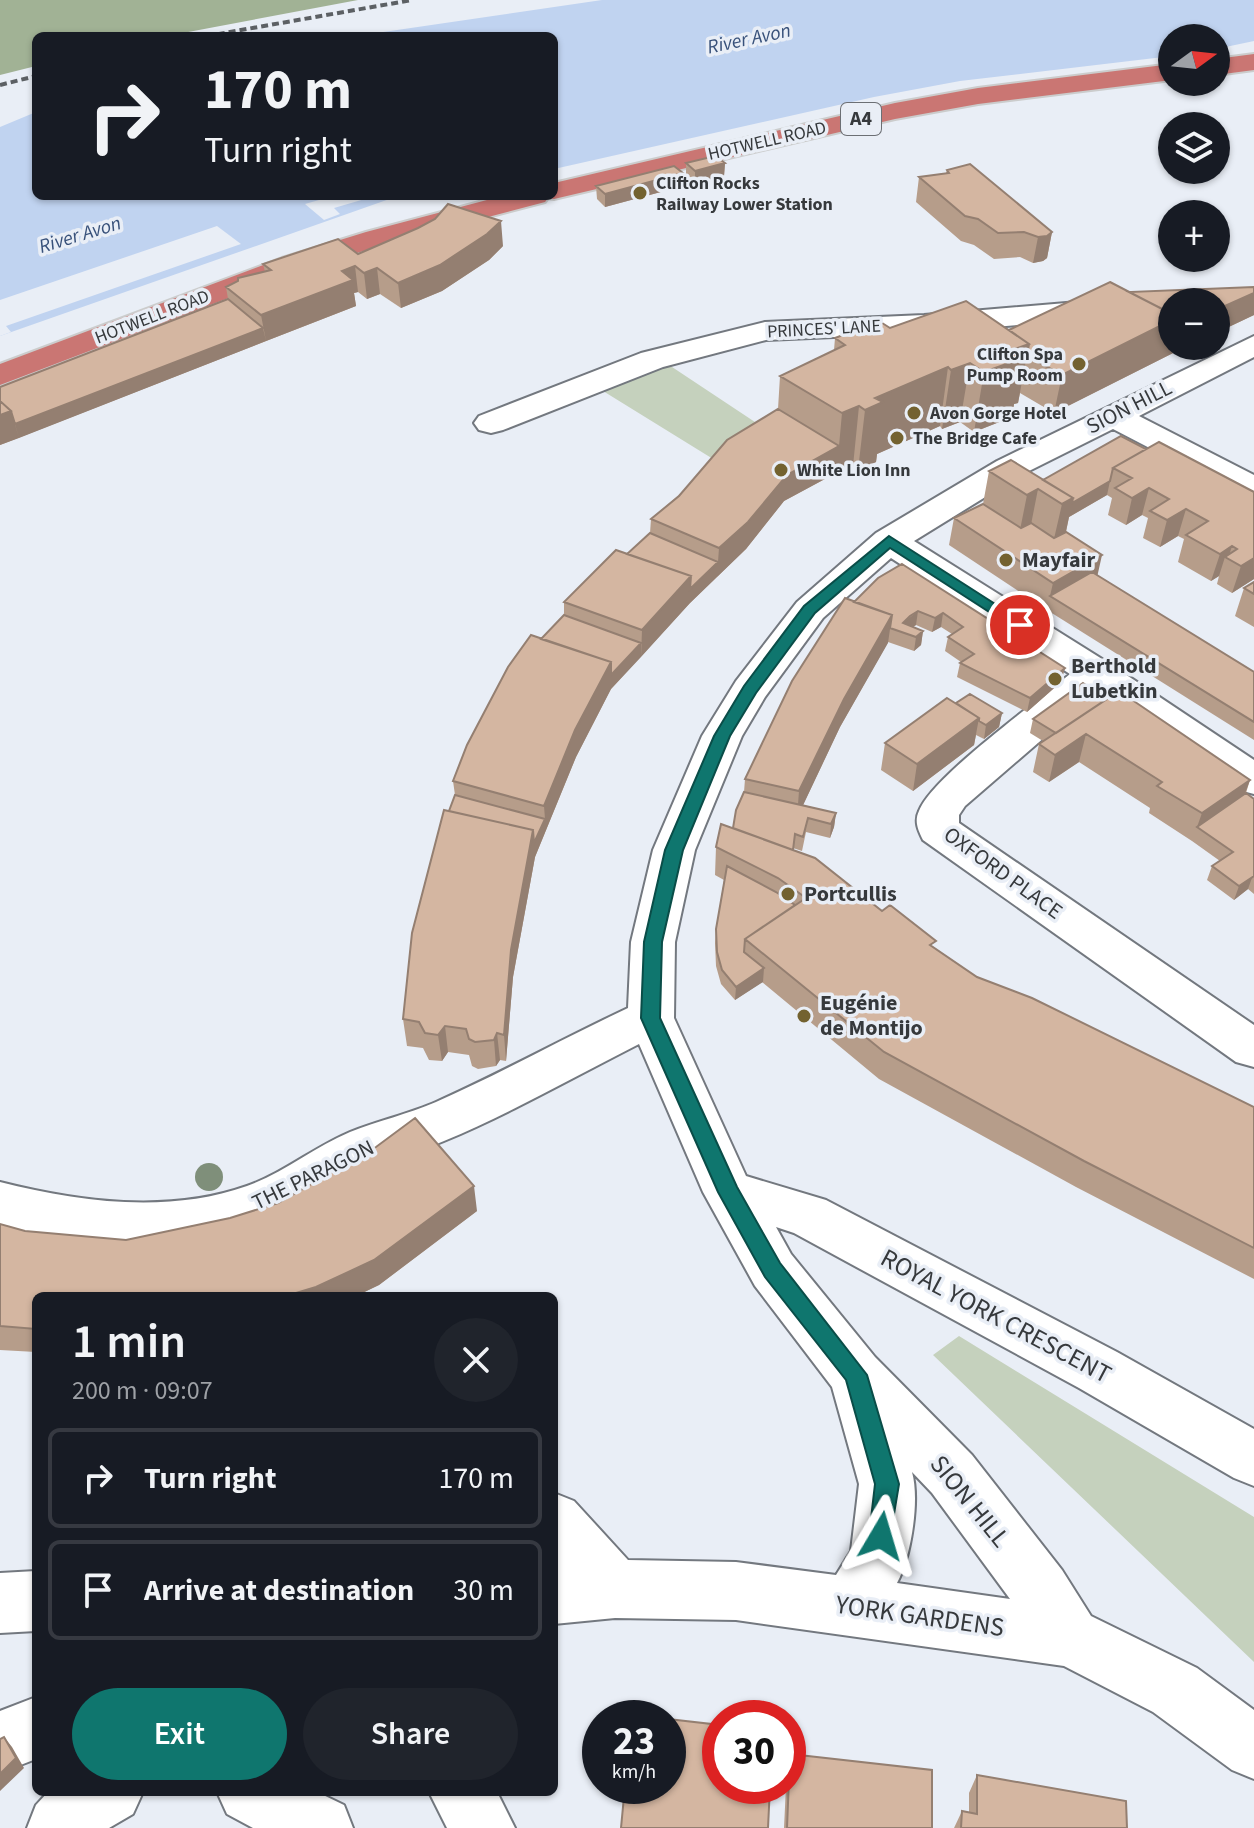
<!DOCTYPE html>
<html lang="en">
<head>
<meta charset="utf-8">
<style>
  :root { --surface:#171b24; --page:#20242c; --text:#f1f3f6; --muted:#9ea1a6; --line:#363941; --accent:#0f766e }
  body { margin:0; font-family:"Source Sans 3",sans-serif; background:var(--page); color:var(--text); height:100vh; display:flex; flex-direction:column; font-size:30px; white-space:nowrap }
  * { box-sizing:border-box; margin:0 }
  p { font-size:26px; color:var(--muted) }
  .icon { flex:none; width:44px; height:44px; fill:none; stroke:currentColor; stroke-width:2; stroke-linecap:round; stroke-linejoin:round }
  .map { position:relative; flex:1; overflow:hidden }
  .details { position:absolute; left:32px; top:1292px; width:526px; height:504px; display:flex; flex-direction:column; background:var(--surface); border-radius:12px; box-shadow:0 2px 6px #0004 }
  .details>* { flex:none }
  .banner { position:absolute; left:32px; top:32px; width:526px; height:168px; border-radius:12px; box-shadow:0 2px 6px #0004; background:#171b24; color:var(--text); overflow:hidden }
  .needle { width:52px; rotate:75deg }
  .tools { position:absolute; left:1158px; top:24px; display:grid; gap:16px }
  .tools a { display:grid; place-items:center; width:72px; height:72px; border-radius:50%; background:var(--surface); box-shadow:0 2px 6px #0004; font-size:40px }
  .speed { position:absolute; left:582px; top:1700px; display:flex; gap:16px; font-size:40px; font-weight:700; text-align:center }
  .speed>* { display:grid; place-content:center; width:104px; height:104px; border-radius:50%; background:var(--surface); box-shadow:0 2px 6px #0004; line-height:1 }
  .speed small { font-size:20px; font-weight:400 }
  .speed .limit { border:12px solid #d22; background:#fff; color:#111 }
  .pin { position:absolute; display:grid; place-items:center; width:68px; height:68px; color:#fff; margin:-34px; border:4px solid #fff; border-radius:50%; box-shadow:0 2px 8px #0007 }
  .me { position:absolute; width:88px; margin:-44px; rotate:7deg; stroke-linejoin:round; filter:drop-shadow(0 0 6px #0008) }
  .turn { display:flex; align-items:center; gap:28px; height:168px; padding:0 40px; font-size:36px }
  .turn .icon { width:104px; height:104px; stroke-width:2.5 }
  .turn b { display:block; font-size:56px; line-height:68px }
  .round { display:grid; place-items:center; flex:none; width:84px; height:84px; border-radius:42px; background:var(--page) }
  .overview { display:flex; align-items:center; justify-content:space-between; height:136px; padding:0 40px }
  h1 { font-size:48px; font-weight:600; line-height:60px }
  .cta { display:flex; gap:16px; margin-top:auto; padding:16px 40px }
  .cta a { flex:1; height:92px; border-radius:48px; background:var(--accent); color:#fff; font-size:32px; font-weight:600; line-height:92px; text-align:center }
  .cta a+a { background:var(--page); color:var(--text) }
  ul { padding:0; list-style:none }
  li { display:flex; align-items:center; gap:24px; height:100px; margin:0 16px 12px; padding:0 24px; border:4px solid var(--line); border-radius:12px }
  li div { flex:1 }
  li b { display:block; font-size:30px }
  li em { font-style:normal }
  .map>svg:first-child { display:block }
  .green { fill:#c5d1bd }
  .forest { fill:#a1b295 }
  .water { fill:#c0d3f0 }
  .pier { fill:#e9eef6 }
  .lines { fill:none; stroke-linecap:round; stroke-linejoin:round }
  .minor-casing { stroke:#73787f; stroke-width:4 }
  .highway-casing { stroke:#cbcccc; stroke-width:4 }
  .minor { fill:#fff; fill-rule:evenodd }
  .highway { fill:#ca7673; fill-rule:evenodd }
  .rail { stroke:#5c6064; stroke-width:4; stroke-dasharray:7 4; stroke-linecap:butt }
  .tree { fill:#7f8f7a }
  .wall { fill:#b69d8a }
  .shaded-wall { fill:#947f71 }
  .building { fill:#d4b6a1; stroke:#947f71; stroke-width:2 }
  .route { fill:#0f766e; stroke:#0a4d48; stroke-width:2 }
  .poi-dot { fill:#736230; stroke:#e9eef6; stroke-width:3 }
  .labels { text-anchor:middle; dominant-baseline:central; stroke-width:7; stroke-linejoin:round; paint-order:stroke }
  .far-street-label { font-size:18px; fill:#36393c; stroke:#e9eef6 }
  .far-poi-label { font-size:18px; font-weight:bold; fill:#36393c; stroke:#e9eef6; text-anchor:start }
  .far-water-label { font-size:20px; font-style:italic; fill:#38517a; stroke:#e9eef6 }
  .shield { fill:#e9eef6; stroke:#6c6f74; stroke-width:2 }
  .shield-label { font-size:20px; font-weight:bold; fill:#36393c }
  .street-label { font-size:22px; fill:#36393c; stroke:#e9eef6 }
  .poi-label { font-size:22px; font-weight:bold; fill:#36393c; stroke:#e9eef6; text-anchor:start }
  .near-street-label { font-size:26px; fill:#36393c; stroke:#e9eef6 }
</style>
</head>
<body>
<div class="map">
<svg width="1254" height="1828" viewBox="0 0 1254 1828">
  <rect width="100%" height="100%" fill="#e9eef6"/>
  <path class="green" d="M666,363L776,436L726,467L603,391Z
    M959,1336L1254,1517V1662L933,1355Z"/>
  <path class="forest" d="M0,0H358L167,36H36V66L0,75Z"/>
  <path class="water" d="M602,0H1254V41L1216,49V38H1172V56L960,81L874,97L554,169V36H356Z
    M36,112V196H398L0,336V127Z"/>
  <path class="pier" d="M333,196H375L334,208L340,214L324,220L305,204Z
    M217,226L241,244L6,326L11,332L0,336V300Z"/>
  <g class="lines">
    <defs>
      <path id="minor" d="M1172,294L1183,297L1187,302H1172V312L924,333L766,340L663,367L503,430L491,433L479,430L474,423L479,416L641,353L765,322L924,315Z
        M1254,336V357L1139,416L1254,475V499L1242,496L1113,429L1021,475L914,541L1110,664L1254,760V794L1239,790L1097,692L965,806L959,815V823L1254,1025V1067L1236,1062L923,840C918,830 914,821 919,811C932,777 1038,701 1070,674L891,558L823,618L765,697L742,736L695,850L675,942L674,1018L746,1176L826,1200L1117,1352L1254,1429V1486L1234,1478L1079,1388L794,1233L776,1227L791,1254L875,1357L972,1455L1062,1570L1091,1616L1197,1668L1254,1710V1779L1232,1770L1153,1712L1064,1666L736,1620L615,1618L554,1624V1493L574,1501L628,1560L736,1562L836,1575L851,1551L859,1484L832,1387L755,1286L703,1192L639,1044C574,1077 511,1113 444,1141C423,1150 401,1154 381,1163C355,1174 333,1193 307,1205C207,1253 105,1253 0,1226V1182C79,1202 168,1214 247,1186C284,1173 314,1147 350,1132C378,1121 408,1114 436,1102C501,1073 564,1038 628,1008L631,942L653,850L702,736L736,681L797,602L876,533L997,461ZM912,1472L932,1493L1010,1599L897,1583C911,1557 920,1500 912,1472Z
        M36,1571V1631L0,1633V1573Z
        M36,1697V1759L0,1773V1711Z
        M48,1792H143L133,1814L109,1828H27L36,1805Z
        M217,1792H317L344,1805L353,1828H253L227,1814Z
        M429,1792H497L515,1828H447Z"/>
      <path id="highway" d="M1254,54V70L1216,75V59Z
        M1172,64V80L978,104L895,119L554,199L548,198L545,202L386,244L302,270L0,385V364L282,258L366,232L502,196H554V183L895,103L978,88Z"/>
    </defs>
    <use href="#minor" class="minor-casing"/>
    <use href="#highway" class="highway-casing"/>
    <use href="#minor" class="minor"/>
    <use href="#highway" class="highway"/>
    <path class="rail" d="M207,36L412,0
      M0,85L36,76"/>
  </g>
  <circle class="tree" cx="209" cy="1177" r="14"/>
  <path class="wall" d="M686,163H725L724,176L695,183L686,176Z
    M947,170L1052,232L1047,258L1043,261L1033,263L1020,257L994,259L974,245L961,241L916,202L919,177L946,173Z
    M683,173V186L605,207L597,199L596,186Z
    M503,246L489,260L442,291L401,308L380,294L367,299L358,292L354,293L356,306L0,445V387L228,299L226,287L265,272L263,264L358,254Z
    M1254,287V315L1216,333L1172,346H1187L1054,413L1020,393L1018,403L1014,404L1012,417L974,432L960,422L942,429L940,426L877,454L876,462L858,470L853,466L836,473L784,501L746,549L690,603L611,689L576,757L535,857L513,977L506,1061L500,1060L496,1066L478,1069L472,1066L469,1055L448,1052L442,1061L429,1060L423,1048L407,1046L403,1019L449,811L455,795L453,781L541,639L564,615V602L627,554L650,533L651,519L778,409L780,376L834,350L835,338L890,328L1009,330L1129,292Z
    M1146,449L1254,492V579L1232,593L1217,584L1219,576L1211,581L1178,562L1184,539L1178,536L1160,547L1143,538L1148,518L1142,515L1126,525L1108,515L1112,498L1107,495L1069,517L1066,532L1097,576L1254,672V740L1047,610L949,545L954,518L983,504L989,471L1043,480Z
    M902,564L1061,682L1027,712L957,677L960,663L961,662L945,651L948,637L952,634L941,627L932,632L916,625L913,627L923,631L921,645L914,651L888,642L840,727L803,805L836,813L834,827L830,838L806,832L802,851L793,848V850L977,977L1254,1107V1279L1076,1187L879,1079L762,982L735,1000L721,984L716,966L715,943L716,929L724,880L715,875L716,847L733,828L744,792L745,779L854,602Z
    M1254,582V627L1235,616L1244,588Z
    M1107,699L1250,780L1246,793L1254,799V894L1248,889L1234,900L1207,880L1212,866L1220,861L1192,841L1149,813L1150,808L1079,762L1049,782L1033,772L1039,744L1043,741L1030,733L1033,719Z
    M956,703L1002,713L999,727L984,739L976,735L974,745L913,791L881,770L885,743Z
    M477,1211L379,1285L356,1296H36V1352L0,1350V1224L25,1231L126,1240Z
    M790,1754L932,1828H784L786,1786H788V1764Z
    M977,1775L1127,1828H954L962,1811L969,1812V1793Z"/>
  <path class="shaded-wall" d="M725,163L724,176L695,183V171Z
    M683,173V186L605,207V194Z
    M501,221L503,246L489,260L442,291L401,308L398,283Z
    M1052,232L1047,258L1043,261L1033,263L1038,237Z
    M355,266L358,292L354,293L356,306L266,341L261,315L342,271Z
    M377,268L380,294L367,299L364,273Z
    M1254,293V315L1216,333V310Z
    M1172,320V346H1187L1054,413L1062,375Z
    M263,328L266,341L19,438L15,424Z
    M1029,344L1018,403L1014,404L1012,417L974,432L984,372L1012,350Z
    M970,363L960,422L942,429L951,370Z
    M948,367L940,426L877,454L876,462L858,470L865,410L875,398Z
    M859,406L853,466L836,473L784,501L746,549L690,603L641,657L642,630L691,576L718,562L719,548L787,475L839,446L842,413Z
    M11,411L19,438L0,445V415Z
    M1110,481L1107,495L1069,517L1060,559L1048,565L1062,504Z
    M1149,488L1142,515L1126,525L1132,498Z
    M1038,489L1026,550L1015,555L1027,495Z
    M1186,509L1178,536L1160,547L1167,520Z
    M1232,546L1228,559L1225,557L1219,576L1211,581L1220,554Z
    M1102,555L1096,582L1050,596L1053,583Z
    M1254,558V579L1232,593L1241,566Z
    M918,611L916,625L908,630L903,623Z
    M943,613L941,627L932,632L935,618Z
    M892,615L888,643L840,727L797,818L799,791L844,699Z
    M923,631L921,645L914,651L916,637Z
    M641,643V657L611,689L576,757L535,857L513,977L506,1061L504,1035L511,950L533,830L545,819L544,806L575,730L611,662Z
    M1065,668L1061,682L1027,712L1030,698Z
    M1002,713L999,727L984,739L986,725Z
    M979,718L974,745L913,791L917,764Z
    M1086,734L1079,762L1049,782L1055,755Z
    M1250,780L1240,807L1197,827L1192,841L1202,813Z
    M836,813L834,827L830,838L831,824Z
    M1253,875L1248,889L1234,900L1239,886Z
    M764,968L763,982L735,1000L736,987Z
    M445,1026L448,1052L442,1061L438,1035Z
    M497,1033L500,1060L496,1066L494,1040Z
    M474,1186L477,1211L379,1285L356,1296H286Z
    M4,1737L12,1747L24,1768L0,1791V1774Z"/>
  <path class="building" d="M715,156L725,163L695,171L686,163Z
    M970,164L1052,232L1047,236L1038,237L1024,232L998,233L978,219L965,216L919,177L949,173L947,170Z
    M674,166L683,173L605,194L596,186Z
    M448,204L501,221L487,234L440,265L398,283L377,268L364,273L355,266L342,271L353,280L261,315L226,287L238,281V278L271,270L263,264L338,239L358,254L418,228L435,219Z
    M1110,282L1172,314V320L1062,375L1027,356L1029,344L1009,330Z
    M1254,287V293L1216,310V302H1172V314L1129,292Z
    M228,299L263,328L15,424L11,411L0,401V387Z
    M966,301L1029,344L1012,350L1023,358L984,372L970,363L951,370L948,367L875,398L883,402L865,410L859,406L842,413L780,376L845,345L835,338L879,321L890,328Z
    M0,401L11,411L0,415Z
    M778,409L839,446L787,475L748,522L719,548L651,519L679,496L727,440Z
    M1121,436L1146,449L1113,468L1110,481L1072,503L1073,498L1043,480Z
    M1159,442L1254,492V558L1241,566L1225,557L1237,549L1232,546L1220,554L1186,535L1208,521L1186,509L1167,520L1150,511L1169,499L1149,488L1132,498L1115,488L1132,478L1113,468Z
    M1011,460L1073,498L1062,504L1038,489L1027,495L989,471Z
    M983,504L1021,528L1031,523L1054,538L1066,532L1102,555L1053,583L954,518Z
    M650,533L718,562L690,589L691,576L627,554Z
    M616,550L691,576L642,630L564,602Z
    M902,564L1065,668L1030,698L960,663L974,654L948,637L963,627L943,613L935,618L918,611L910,616L903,623L923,631L916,637L890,628L892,615L854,602L878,578Z
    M1092,572L1254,672V722L1050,596Z
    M1254,582V594L1244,588Z
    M845,598L892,615L844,699L799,791L745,779L792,681Z
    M564,615L641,643L611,675V662L541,639Z
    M531,635L611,662L575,730L544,806L453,781L467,745L508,667Z
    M1083,683L1107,699L1056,733L1033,719Z
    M1119,691L1250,780L1202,813L1157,786L1162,782L1086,734L1055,755L1039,744Z
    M970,694L1002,713L986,725L979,721V718L956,703Z
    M947,698L979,718L917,764L885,743Z
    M744,792L836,813L831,824L808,818L803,837L795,834L793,850L733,828L736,810Z
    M1246,793L1254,799V876L1239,886L1212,866L1233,852L1197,827Z
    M455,795L545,819L534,843L533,830L449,811Z
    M444,810L533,830L511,950L504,1035L497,1033L494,1040L475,1042L469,1039L466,1029L445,1026L438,1035L425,1033L419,1022L403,1019L412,933Z
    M721,824L815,858L882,911L890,905L936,941L930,945L977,977L1032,998L1254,1107V1248L1084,1161L884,1052L745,939L806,898L778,878L716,847Z
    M727,866L776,892L795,905L745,939L744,952L764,968L736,987L722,970L717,952L716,929Z
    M415,1118L474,1186L374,1260L316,1287L286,1296H36V1329L0,1326V1224L25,1231L126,1240L230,1218L278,1203L376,1147Z
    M632,1715L659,1718H632Z
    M668,1719L720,1725V1786H770L768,1828H621L625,1786H668Z
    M4,1737L16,1758L0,1774V1739Z
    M790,1754L932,1770V1828H787Z
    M977,1775L1126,1801L1127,1828H961L962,1811L977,1814Z"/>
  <path class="route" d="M889,536L1028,625L1025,628H1014L890,548L815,613L756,693L730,736L683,850L662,942L660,1018L737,1187L780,1263L867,1375L899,1484L889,1544L881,1548L873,1544L869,1536L875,1484L846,1380L765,1277L718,1192L641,1018L644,942L665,850L714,736L744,686L804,606Z"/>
  <g class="poi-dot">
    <circle cx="640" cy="193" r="8"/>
    <circle cx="1079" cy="364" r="8"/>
    <circle cx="914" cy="413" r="8"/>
    <circle cx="897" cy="438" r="8"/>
    <circle cx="781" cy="470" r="8"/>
    <circle cx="1006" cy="560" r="8"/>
    <circle cx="1055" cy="679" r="8"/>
    <circle cx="788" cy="894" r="8"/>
    <circle cx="804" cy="1016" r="8"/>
  </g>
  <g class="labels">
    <g class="far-street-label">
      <text transform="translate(767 141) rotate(-13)">HOTWELL ROAD</text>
      <text transform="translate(152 317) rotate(-21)">HOTWELL ROAD</text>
      <text transform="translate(824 329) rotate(-3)">PRINCES' LANE</text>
    </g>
    <g class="far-poi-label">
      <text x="656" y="183">Clifton Rocks<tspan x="656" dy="21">Railway Lower Station</tspan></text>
      <text x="1063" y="354" text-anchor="end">Clifton Spa<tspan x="1063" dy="21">Pump Room</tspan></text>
      <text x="930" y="413">Avon Gorge Hotel</text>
      <text x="913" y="438">The Bridge Cafe</text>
      <text x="797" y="470">White Lion Inn</text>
    </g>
    <g class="far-water-label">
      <text transform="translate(749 39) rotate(-12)">River Avon</text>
      <text transform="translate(80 235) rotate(-17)">River Avon</text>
    </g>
    <rect class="shield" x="841" y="103" width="40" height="32" rx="6"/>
    <g class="shield-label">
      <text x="861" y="119">A4</text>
    </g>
    <g class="street-label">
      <text transform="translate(1129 407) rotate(-27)">SION HILL</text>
      <text transform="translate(1003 873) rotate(36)">OXFORD PLACE</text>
      <text transform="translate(313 1175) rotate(-26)">THE PARAGON</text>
    </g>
    <g class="poi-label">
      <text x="1022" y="560">Mayfair</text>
      <text x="1071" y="666">Berthold<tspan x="1071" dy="25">Lubetkin</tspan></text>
      <text x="804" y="894">Portcullis</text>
      <text x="820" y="1003">Eugénie<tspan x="820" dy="25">de Montijo</tspan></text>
    </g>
    <g class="near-street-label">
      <text transform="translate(996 1316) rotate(28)">ROYAL YORK CRESCENT</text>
      <text transform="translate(970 1501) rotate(51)">SION HILL</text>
      <text transform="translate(920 1616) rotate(8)">YORK GARDENS</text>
    </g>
  </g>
</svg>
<div class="tools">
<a><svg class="needle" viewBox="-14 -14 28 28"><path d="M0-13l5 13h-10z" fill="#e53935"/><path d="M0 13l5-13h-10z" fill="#9ea1a6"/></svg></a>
<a><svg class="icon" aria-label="layers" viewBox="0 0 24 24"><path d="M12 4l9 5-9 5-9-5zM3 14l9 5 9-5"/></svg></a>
<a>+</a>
<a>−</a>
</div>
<div class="speed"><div>23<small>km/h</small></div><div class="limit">30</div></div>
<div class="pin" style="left:1020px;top:625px;background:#d93025"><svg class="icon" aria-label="arrive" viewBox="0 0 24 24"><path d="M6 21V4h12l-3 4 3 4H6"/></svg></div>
<svg class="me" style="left:881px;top:1536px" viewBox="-20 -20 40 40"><path d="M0-17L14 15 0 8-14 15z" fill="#0f766e" stroke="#fff" stroke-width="4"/></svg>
<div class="banner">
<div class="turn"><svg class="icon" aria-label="right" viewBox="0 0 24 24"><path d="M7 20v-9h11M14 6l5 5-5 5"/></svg><div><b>170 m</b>Turn right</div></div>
</div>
<section class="details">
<div class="overview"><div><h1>1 min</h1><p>200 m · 09:07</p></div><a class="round"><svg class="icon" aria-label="close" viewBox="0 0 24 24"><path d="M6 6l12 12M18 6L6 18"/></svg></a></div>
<ul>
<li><svg class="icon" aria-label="right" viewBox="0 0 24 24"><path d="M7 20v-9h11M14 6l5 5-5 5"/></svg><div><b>Turn right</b></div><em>170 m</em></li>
<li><svg class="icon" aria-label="arrive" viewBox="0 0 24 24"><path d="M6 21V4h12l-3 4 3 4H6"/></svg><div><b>Arrive at destination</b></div><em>30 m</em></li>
</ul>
<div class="cta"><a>Exit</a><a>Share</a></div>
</section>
</div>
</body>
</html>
